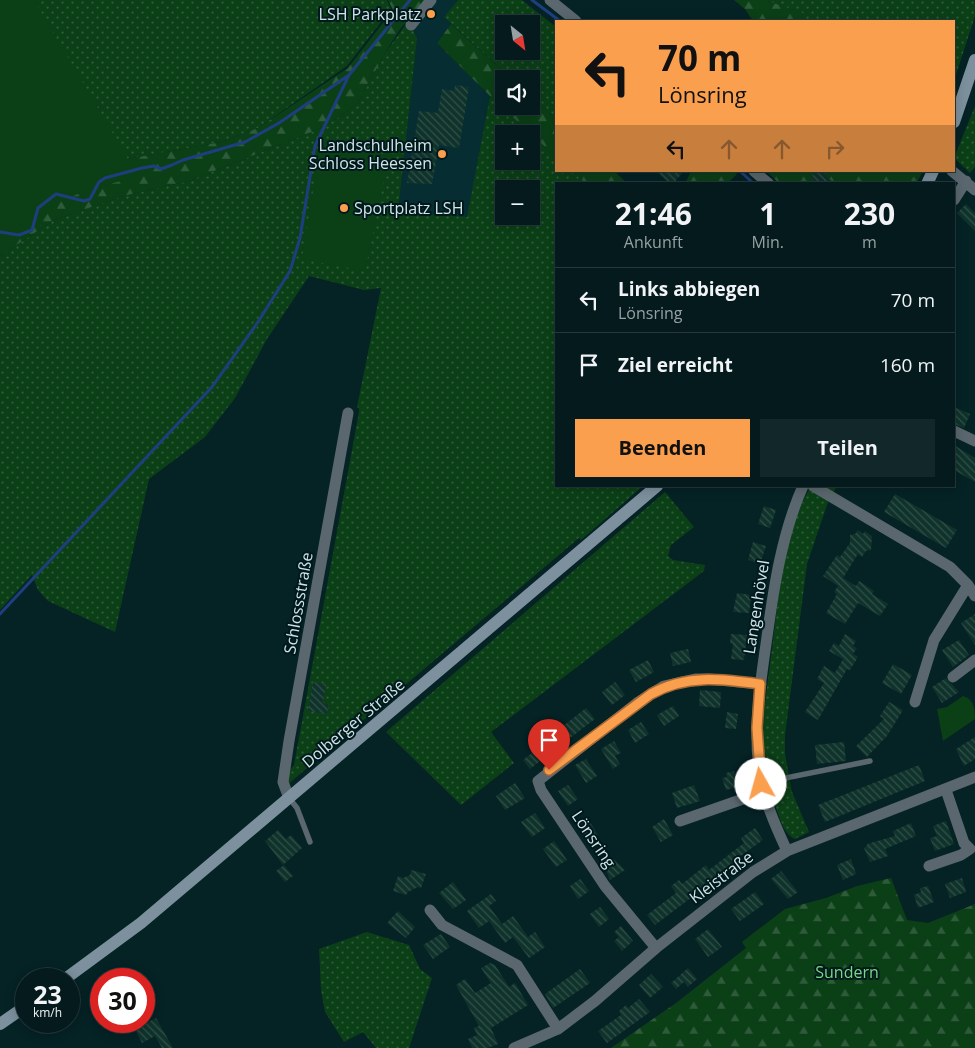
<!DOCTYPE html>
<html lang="de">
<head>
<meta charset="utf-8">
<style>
  :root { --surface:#041a1c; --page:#122729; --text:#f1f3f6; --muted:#97a1a3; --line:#25383b; --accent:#fa9f4e }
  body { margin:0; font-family:"Open Sans",sans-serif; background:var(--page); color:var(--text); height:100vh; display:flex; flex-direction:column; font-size:19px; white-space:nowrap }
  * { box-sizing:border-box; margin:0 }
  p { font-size:16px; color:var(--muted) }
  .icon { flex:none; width:28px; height:28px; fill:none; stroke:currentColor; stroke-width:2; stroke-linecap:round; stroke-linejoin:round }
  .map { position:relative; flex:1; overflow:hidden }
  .side { position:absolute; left:555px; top:182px; width:400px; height:305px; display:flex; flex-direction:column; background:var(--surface); border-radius:0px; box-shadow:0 2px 12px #0003,0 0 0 1px var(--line) }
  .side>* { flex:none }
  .banner { position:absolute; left:555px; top:20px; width:400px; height:152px; border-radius:0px; box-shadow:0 2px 12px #0003,0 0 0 1px var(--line); background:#fa9f4e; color:#111; overflow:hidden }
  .needle { width:32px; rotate:150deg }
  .tools { position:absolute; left:495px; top:15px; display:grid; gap:10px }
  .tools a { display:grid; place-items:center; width:45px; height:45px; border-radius:0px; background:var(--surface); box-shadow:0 2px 12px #0003,0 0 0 1px var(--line); font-size:25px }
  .speed { position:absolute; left:15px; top:968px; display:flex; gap:10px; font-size:25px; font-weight:700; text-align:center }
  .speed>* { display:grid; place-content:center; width:65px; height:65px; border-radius:50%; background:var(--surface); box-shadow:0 2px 12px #0003,0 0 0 1px var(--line); line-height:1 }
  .speed small { font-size:12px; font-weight:400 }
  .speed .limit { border:8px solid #d22; background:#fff; color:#111 }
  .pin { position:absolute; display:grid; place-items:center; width:42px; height:42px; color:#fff; margin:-51px -21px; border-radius:50% 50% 50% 0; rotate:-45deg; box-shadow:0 0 5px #0007 }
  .pin .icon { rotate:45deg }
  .me { position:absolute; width:55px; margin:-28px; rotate:353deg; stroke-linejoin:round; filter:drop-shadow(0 0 4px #0008) }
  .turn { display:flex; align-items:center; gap:18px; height:105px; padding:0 20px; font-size:22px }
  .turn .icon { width:65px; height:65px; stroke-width:2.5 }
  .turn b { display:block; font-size:35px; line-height:42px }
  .lanes { display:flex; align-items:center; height:48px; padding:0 20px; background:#0003; justify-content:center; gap:25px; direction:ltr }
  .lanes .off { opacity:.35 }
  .eta { display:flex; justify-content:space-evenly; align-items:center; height:85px; text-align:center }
  .eta b { font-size:30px; font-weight:700; line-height:35px }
  .action { display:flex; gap:10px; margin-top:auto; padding:10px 20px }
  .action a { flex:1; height:58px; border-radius:0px; background:var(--accent); color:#111; font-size:20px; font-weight:700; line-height:58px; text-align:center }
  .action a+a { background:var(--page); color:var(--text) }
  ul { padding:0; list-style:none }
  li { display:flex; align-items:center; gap:15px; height:65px; padding:0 20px; border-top:1px solid var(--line) }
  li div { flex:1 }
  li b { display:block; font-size:19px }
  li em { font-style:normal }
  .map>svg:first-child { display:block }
  .built { fill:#062e32 }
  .grass { fill:url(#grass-dots); fill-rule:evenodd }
  .forest { fill:url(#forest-firs) }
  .park { fill:#0b4017 }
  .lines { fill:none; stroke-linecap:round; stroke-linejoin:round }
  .stream { stroke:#1f3e7f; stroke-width:3 }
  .building { fill:url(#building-back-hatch) }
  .service { stroke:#5a676e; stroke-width:5.5 }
  .minor { stroke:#5a676e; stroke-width:11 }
  .secondary { stroke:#7c909d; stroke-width:12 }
  .route-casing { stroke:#a26733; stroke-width:12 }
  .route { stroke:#fa9f4e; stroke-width:9 }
  .poi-dot { fill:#fa9f4e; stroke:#00191c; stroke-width:2 }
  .labels { text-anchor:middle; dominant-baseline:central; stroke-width:4; stroke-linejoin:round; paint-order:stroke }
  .poi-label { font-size:16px; fill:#d1e5e8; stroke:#00191c; text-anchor:end }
  .street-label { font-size:16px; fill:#d1e5e8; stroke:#00191c }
  .park-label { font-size:16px; fill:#79d885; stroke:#00191c }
</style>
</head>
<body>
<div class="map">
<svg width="975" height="1048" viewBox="0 0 975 1048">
  <defs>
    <pattern id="grass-dots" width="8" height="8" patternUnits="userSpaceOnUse" patternTransform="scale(1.25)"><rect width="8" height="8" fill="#0b4017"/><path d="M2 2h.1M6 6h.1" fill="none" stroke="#2e5b39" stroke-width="1.8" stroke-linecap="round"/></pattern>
    <pattern id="forest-firs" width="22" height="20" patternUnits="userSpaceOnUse" patternTransform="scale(1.25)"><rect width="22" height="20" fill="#0b4017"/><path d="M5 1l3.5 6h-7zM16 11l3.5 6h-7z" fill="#2e5b39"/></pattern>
    <pattern id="building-back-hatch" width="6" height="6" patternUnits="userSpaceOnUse" patternTransform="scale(1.25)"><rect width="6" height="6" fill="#0f332b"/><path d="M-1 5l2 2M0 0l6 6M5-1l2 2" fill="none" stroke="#31504a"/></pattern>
  </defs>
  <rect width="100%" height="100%" fill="#052225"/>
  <path class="built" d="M425,0H458L444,17L451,24L437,43L490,96L467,218L398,213L417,39L409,20Z"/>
  <path class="grass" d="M0,0H387L391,9L347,66L258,128L221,142L83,167Z
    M458,0H522L556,27V119L531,97V79H512L444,17ZM504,24H531V51H504Z
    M765,0H975V16L954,81V21H807L802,13Z
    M409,20L417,39L398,212L467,217L490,96L531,134H504V161H531V134L556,157V171H572L586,184H556V486H643L581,540L579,538L287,785L288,772L294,765L359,412V408L357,407L381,288L364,290L309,276L267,339L235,398L205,437L149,479L115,632L48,601L38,590L32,575L0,610V256L54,220L123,196L189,181L314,131L336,119L358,103L385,53ZM504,189H531V216H504Z
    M975,106V167L970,173L954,158Z
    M811,486H837L828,502L807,564L785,735V754L792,792L809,832L795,839C784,834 781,821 777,811C773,797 767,784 765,770C759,727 768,684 773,641C779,592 785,529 811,486Z
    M665,492L694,527L671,545L668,556L673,560L705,565L704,571L491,732L514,763L461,805L386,732Z
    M367,932L409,945L420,969L432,978L409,1048H376L363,1032L344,1042L325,1012L321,990L319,949Z"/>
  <path class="forest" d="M388,0H425L400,29L385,53L358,103L336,119L314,131L189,181L123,196L54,220L0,256V213L83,167L221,142L258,128L348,68L393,10Z
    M734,0H765L803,13L807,21H753L745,9Z
    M451,24L512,79H504V106H531V97L556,119V157L490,96L437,43Z
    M572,171H614L628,184H586Z
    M691,171H734L737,174L727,184H685Z
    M766,171H923L916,184H780Z
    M891,878L907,920L928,923L975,904V1048H611L676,1003L746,948L742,942L785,909L826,898L857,886Z"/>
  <path class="park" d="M0,0H34L138,176L82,192L41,211L0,239Z
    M321,142L389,156L365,271L302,259Z
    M963,696C974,699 975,709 975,719L943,741L937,709L947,707Z"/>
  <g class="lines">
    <path class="stream" d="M532,0L560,21
      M740,171L754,184
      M0,232L19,235L32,230L38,208L56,194L84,201L90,199L99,182L105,178L142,168L154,166L161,169L172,165L183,160L245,142L279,123L349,75L410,0
      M0,614L212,387L258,322L290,271L300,238L315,146L349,75"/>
  </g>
  <path class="building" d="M455,85L469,87L459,148L439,145L432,184L407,183L419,111L438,113L442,89L454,91Z
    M656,171H684L673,184H670Z
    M817,171H828L825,175L835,184H819L811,177Z
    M966,204L975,213V231L957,213Z
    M954,407L970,414L964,428L954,424Z
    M954,445L975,458V482L954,470Z
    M895,494L957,530L946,548L884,512Z
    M764,506L776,510L770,528L758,524Z
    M858,530L863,534L865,531L872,536L871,550L866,551L862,557L858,554L843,578L856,586L859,581L874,591L872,594L888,604L880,616L858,603L845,624L826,613L837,594L834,592L838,586L823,576L837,555L840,557L850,543V535L855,534Z
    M753,542L766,546L760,564L748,560Z
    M737,593L751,595L749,613L733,612Z
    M975,614V645L961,623Z
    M731,634L747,635L744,660L731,659L733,644L730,643Z
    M845,634L856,641L853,646L857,648L853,654L858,657L850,670L847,669L818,720L805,712L824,683L817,679L824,666L835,673L843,659L829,651L834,643L839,646Z
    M959,640L969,655L953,667L942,650Z
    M688,649L691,662L673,666L670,653Z
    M648,660L654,672L636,682L629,670Z
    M893,664L912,675L901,694L882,683Z
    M946,678L959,692L942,703L932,687Z
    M313,682L326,684L323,703L329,704L327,714L308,711Z
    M615,682L625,695L612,705L602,692Z
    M700,690L721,692L720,708L699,706Z
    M889,702L903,710L887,736L867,757L856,746L884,719L880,716Z
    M673,706L679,716L664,726L657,715Z
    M586,708L595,719L557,748L549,737Z
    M727,712L738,714L736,729L725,728Z
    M641,722L649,734L635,743L628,730Z
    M975,737V759L964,766L956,749Z
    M614,741L621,753L615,756L620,764L613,769L601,749Z
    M844,742L846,761L817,764L815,745Z
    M537,749L544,758L530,769L523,760Z
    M586,759L597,776L586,783L575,765Z
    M919,765L925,781L825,822L818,805Z
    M734,771L735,774L740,773L744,785L726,790L722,778L727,777L726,773Z
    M515,783L525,798L505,810L496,796Z
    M568,785L578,799L568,806L558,791Z
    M694,785L700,801L677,808L672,793Z
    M535,813L545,828L532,837L521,822Z
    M664,819L673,835L661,842L652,827Z
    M946,821L954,844L935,851L930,838L937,836L933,826Z
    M590,822L598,835L588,842L580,829Z
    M911,823L916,836L885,849L888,856L870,862L864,848L867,846V844L895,836L893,831Z
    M755,828L763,840L739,857L741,860L655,925L647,915L676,893L671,886L679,880L682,884L706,865L709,870L744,843L741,838Z
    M278,830L286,839L291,835L302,848L283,865L265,841Z
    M554,841L567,860L556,867L543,849Z
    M614,859L625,870L610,880L604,866Z
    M851,859L856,874L843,880L837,865Z
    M284,865L293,876L285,882L276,871Z
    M411,870L426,874L421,888L418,887L408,892L406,895L393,891L398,876L403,878L410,875Z
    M781,871L798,892L788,899L771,879Z
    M962,878L966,892L950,898L945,884Z
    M580,879L589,891L578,899L570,886Z
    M453,882L466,900L453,909L439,893Z
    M928,886L934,902L918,908L914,895L921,892L920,888Z
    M755,892L764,904L740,921L731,909Z
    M491,894L496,901L489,906L502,924L513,916L528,937L535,932L545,947L529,958L513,937L505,943L489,921L479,928L467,911Z
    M600,907L609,919L599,927L590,914Z
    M398,911L415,927L406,938L387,923Z
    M621,926L633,941L622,951L614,941L619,937L614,932Z
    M708,929L722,947L708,957L695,939Z
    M441,934L450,947L433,959L423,945Z
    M490,963L495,965L509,987L515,983L528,1005L491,1028L498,1044L488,1048H472L468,1039L477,1035L474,1028L479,1026L456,985L465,979L475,993L491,983L481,968Z
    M688,968L697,979L688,987L684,982L676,989L671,983Z
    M580,969L590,983L553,1008L545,994Z
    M651,974L663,987L650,998L639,985Z
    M639,999L650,1012L607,1043L598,1031L621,1015L619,1011L626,1005L628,1008Z
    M156,1018L173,1048H162L155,1036L142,1043L135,1029Z"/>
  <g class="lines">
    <path class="service" d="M761,783L870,761
      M289,798L297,808L310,842"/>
    <path class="minor" d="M550,0L576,21
      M411,25L431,0
      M754,171L769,184
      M952,171L975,190
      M954,200L966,181
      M954,431L975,441
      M813,486L950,567L968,585L934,640L915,702
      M968,585L975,596
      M953,677L975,660
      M289,798L283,782L289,741L348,413
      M680,821L763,792
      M787,851C775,825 763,798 759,769C753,725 761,680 767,637C774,586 782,533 803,486
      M929,866L961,855L970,849L964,843L946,790
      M430,910L442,925L517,965L558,1029
      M656,948L605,886L541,790L538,781L637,703L664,686L695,679H709L761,684
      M514,1048L558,1029L595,1001L656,948L753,872L787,851L975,777"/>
    <path class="secondary" d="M954,122L975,60
      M927,184L933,171
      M65,979L141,923L657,486
      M0,1024L26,1006"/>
  </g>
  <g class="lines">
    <defs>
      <path id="route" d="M549,770L651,694C686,674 722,679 760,684L757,728L761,784"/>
    </defs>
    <use href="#route" class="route-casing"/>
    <use href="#route" class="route"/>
  </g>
  <g class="poi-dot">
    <circle cx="431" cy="14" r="5"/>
    <circle cx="442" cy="154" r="5"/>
    <circle cx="344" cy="208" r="5"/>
  </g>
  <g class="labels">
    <g class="poi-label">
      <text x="421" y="14">LSH Parkplatz</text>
      <text x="432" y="145">Landschulheim<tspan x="432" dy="18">Schloss Heessen</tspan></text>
      <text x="354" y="208" text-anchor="start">Sportplatz LSH</text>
    </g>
    <g class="street-label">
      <text transform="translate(298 603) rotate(-80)">Schlossstraße</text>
      <text transform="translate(756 607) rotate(-81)">Langenhövel</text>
      <text transform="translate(353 723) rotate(-40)">Dolberger Straße</text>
      <text transform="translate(594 839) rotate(56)">Lönsring</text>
      <text transform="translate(721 877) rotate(-37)">Kleistraße</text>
    </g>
    <g class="park-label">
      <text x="847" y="972">Sundern</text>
    </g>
  </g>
</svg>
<div class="tools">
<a><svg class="needle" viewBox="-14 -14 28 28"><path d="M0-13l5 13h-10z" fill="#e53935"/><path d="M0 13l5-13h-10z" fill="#97a1a3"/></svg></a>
<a><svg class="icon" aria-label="sound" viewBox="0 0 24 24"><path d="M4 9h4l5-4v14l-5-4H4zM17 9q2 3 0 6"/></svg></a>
<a>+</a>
<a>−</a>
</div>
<div class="speed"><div>23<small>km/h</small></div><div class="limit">30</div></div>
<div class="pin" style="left:549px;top:770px;background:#d93025"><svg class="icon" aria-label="arrive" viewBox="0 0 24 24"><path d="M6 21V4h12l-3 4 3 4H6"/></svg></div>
<svg class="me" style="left:761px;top:784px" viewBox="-20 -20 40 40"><circle r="19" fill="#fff"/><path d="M0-13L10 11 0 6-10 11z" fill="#fa9f4e"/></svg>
<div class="banner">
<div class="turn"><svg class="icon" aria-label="left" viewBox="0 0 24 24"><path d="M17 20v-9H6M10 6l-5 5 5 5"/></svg><div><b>70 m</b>Lönsring</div></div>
<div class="lanes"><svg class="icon" aria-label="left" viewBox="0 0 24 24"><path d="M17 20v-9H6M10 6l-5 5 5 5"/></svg><svg class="icon off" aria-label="ahead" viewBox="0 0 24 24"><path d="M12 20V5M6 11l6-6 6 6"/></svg><svg class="icon off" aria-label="ahead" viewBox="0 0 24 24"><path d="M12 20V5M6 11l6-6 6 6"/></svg><svg class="icon off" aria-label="right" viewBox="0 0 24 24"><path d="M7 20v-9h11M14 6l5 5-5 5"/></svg></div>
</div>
<section class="side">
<div class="eta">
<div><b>21:46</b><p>Ankunft</p></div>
<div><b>1</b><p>Min.</p></div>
<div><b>230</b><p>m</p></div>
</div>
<ul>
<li><svg class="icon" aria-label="left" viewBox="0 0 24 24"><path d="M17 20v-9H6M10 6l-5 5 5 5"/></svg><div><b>Links abbiegen</b><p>Lönsring</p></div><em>70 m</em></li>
<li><svg class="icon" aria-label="arrive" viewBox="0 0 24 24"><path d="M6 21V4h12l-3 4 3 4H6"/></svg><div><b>Ziel erreicht</b></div><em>160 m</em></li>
</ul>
<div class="action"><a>Beenden</a><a>Teilen</a></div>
</section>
</div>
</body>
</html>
